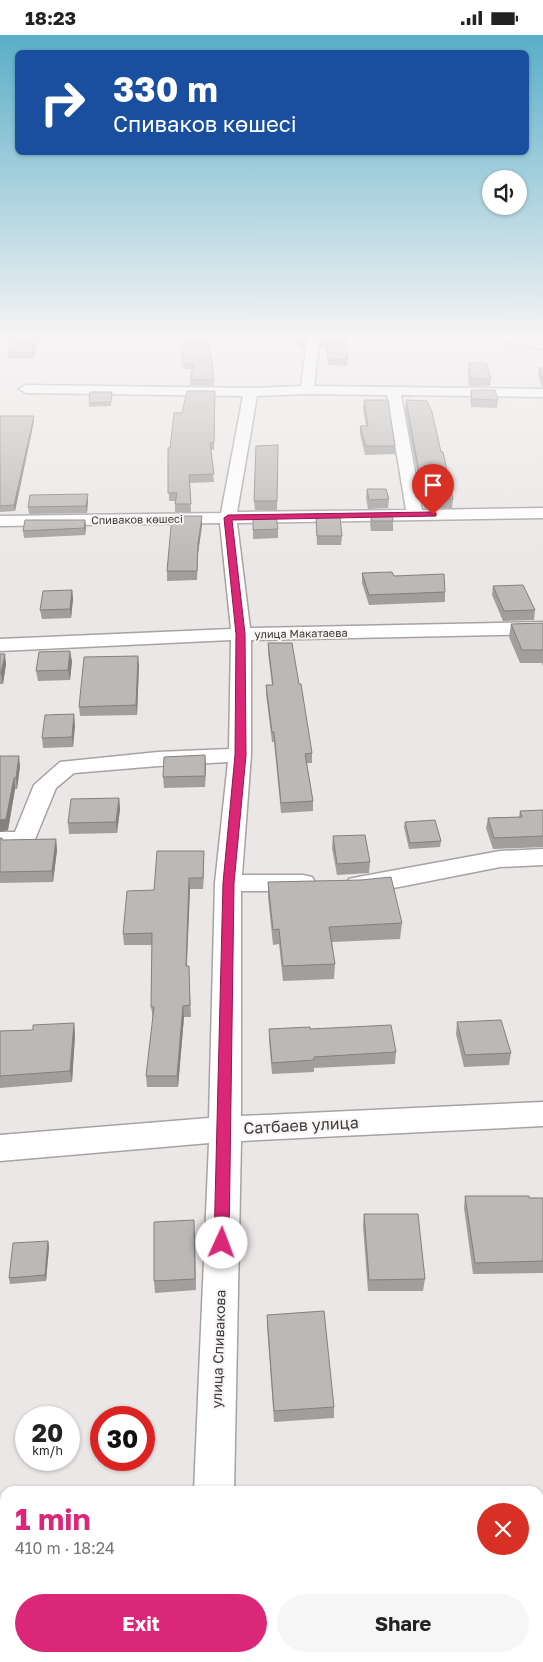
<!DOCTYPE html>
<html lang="en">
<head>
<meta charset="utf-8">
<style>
  :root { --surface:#fff; --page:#f6f6f6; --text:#222; --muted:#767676; --accent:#db2777 }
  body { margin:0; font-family:"Golos Text",sans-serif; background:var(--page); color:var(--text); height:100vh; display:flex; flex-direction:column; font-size:19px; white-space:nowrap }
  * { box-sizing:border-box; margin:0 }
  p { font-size:16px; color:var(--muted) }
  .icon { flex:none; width:28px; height:28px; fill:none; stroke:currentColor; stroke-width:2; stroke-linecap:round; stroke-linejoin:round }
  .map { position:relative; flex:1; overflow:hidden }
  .details { position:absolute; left:0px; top:1451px; width:544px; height:176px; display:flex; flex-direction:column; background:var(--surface); border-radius:15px 15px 0 0; box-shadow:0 1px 4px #0004 }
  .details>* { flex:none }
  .banner { position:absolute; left:15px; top:15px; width:514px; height:105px; border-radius:8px; box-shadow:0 1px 4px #0004; background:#1a4fa0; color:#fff; overflow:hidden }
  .controls { position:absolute; left:482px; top:135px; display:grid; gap:10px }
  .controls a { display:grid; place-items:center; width:45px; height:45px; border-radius:50%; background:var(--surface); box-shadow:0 1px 4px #0004; font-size:25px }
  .speed { position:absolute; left:15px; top:1371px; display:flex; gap:10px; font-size:25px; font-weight:700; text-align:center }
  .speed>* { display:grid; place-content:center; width:65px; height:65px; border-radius:50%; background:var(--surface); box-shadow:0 1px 4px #0004; line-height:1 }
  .speed small { font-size:12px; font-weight:400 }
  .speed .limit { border:8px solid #d22; background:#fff; color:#111 }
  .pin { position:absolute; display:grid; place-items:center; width:42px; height:42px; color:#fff; margin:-51px -21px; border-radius:50% 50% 50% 0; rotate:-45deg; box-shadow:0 0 5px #0007 }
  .pin .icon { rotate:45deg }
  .me { position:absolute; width:55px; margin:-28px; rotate:2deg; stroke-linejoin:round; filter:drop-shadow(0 0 4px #0008) }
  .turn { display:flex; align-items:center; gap:18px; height:105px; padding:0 15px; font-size:22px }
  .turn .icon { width:65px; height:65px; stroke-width:2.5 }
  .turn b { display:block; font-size:35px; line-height:42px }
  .round { display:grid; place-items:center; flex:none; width:52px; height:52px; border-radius:26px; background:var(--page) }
  .head { display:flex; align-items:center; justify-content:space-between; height:85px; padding:0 15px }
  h1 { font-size:30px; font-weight:700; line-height:38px; color:var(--accent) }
  .action { display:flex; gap:10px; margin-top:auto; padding:10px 15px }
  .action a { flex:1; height:58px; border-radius:30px; background:var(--accent); color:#fff; font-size:20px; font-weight:700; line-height:58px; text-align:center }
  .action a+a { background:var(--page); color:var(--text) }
  .status { display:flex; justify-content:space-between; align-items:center; height:35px; padding:0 25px; background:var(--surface); direction:ltr }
  .status svg { height:14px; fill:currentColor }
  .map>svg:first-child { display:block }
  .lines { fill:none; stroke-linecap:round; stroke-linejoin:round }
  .minor-casing { stroke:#a7a3a2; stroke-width:3 }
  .minor { fill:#fff; fill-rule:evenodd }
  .wall { fill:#a19e9d }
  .shaded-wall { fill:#83817f }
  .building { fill:#bbb8b6; stroke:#83817f }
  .route { fill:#db2777; stroke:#8e194d }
  .labels { text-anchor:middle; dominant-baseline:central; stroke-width:4; stroke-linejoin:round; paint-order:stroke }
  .far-street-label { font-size:11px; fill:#3e3c3c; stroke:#f8f4f3 }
  .street-label { font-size:14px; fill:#3e3c3c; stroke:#f8f4f3 }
  .near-street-label { font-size:16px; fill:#3e3c3c; stroke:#f8f4f3 }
</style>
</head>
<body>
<div class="status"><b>18:23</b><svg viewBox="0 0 49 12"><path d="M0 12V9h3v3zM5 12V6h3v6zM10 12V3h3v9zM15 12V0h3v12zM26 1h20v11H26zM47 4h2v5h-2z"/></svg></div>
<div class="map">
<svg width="543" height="1627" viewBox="0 0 543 1627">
  <rect width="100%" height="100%" fill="#ebe7e6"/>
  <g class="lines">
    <defs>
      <path id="minor" d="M308,299H320L314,351L543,354V362L401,360L422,475L543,473V483L237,488L250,593L543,587V599L251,605V720L242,840H303L312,842L316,848L312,854L303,856H241V1081L543,1067V1091L241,1106L234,1456H194L209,1108L0,1126V1100L209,1083L215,848L228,727L158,731L74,738L56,753L33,809L0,813V797H15L34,750L60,727L158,717L229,714L231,605L0,616V604L231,594L220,488L0,491V481L221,478L243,361L26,358L19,354L26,350L251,353L301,351ZM307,359L387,360L406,475L237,477L257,361Z
        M478,299H506L543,306V314L484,303Z
        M543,814V830L500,832L399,852L358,858L349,856L345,850L349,844L358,842L500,816Z
        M187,1622H231V1627H187Z"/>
    </defs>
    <use href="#minor" class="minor-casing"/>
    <use href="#minor" class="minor"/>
  </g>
  <path class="wall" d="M98,299H140L139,301H98Z
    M182,299L214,345V351L190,350V345L193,334H183Z
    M296,299H306L304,314H300Z
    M321,299L348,324L347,331L328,330L326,313L320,314Z
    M37,307L33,323L9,324L8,318Z
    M469,328L491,344L490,351H469L468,336Z
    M539,333H543V353L542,352L538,341Z
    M471,355L498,365L497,373L471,372L470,363Z
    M112,357L111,371L89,372V368Z
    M215,362L214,415H211L214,447L190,448L191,477H175V466H169L168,413H170L182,378Z
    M364,365L395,411V419L365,420L360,399V391H366L363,374Z
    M406,365L441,417L453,464L452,473H424L405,374Z
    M0,381H34V386L15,476L0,477Z
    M278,410L277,475H255L254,466Z
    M367,454L389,464L388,473L368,474L366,463Z
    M88,466L87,478L29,479L28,472Z
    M371,479L393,486V496H371L370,488Z
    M316,482L342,501L341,510H317Z
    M85,485L86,492L85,500L24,503L23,496Z
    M202,490L198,518L197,545L167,546V536Z
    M278,494V503L253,504V495Z
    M362,538L394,541L445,557V567L369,570L362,548Z
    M493,551L535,575L534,585L503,586L492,560Z
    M72,555L73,564L71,583L42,584L40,575Z
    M543,588V631L542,628H520L509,602L511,589Z
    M268,608L312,718V728H307L313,766V776L281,778L274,707H272L266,659V650H272L268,618Z
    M0,619L6,629L3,649H0Z
    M72,626L70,645L38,646L36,636Z
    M139,630L137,680L80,681L79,672Z
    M75,690L73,712L43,713L42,703Z
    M205,720V752L164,753L163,742Z
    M0,721L20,731L17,754H15L8,795L0,797Z
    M119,763L120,774L117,798L69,799L68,788Z
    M543,775V812L493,814L486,793L488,783L519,782L520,776Z
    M405,787L441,806L440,812L409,814L404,792Z
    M333,801L370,827L369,838L337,840L332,813Z
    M0,803L3,805L56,804L57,815L53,847L0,848Z
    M204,816L203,854H190L187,931H189L191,982H184L178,1052H147L146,1041L153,984L151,972L152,910H124L123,899Z
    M268,847L402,888L400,904L332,907L335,929L334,944L283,946L279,909L273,910L268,862Z
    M457,987L511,1018L509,1030L464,1032L456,999Z
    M74,988L75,1000L72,1047L0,1053V996L33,995Z
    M269,994H310L396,1017L395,1029L314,1033V1037L272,1039L269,1005Z
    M465,1161L543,1163V1238L473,1239L464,1173Z
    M364,1179L425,1244L423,1256H368L363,1191Z
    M195,1196L196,1255L155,1258L154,1246Z
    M48,1206L49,1212L46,1246L10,1249L9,1243Z
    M267,1280L334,1372V1383L274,1387L267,1291Z"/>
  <path class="shaded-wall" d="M38,299H41L37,307L33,323L32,318L36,302Z
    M305,299H306L304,314V307Z
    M34,381V386L15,476L14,470Z
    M88,459V466L87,478L86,471Z
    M202,481V490L198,518L197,545L198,508Z
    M85,485L86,492L85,500L84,493Z
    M72,555L73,564L71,583L70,574Z
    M70,616L72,626L70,645L68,635Z
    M5,619L6,629L3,649L1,638Z
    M138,621L139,630L137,680L136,670Z
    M74,679L75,690L73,712L72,702Z
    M205,720L206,731L205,752Z
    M19,721L20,731L17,754L16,743Z
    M14,743L15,754L8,795L0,797V785Z
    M119,763L120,774L117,798L116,787Z
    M56,804L57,815L53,847L52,836Z
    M204,816V827L203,854V843Z
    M189,843L190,854L186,942V931Z
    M183,971L184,982L178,1052L177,1041Z
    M74,988L75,1000L72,1047L70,1036Z
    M48,1206L49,1212L46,1246L45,1240Z"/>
  <path class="building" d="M13,299H38L36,302L32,318H8Z
    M182,299H208L214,345H190L194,328L182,329Z
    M298,299H305L304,307H300Z
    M321,299H346L348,324H328L327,307H320Z
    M469,328H486L491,344L470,343Z
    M539,333H543V345H542Z
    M471,355H495L498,365L472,364Z
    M187,356H215L214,408H210L214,439L189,440L191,469H175L177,458H168V413H170L174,378H182Z
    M90,357H112L111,367L89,368Z
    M364,365H388L395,411H366L360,391H368Z
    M406,365L427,366L432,377L441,417H443L453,464H424Z
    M0,381H34L14,470L0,471Z
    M278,410L277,466H254L256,411Z
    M367,454H386L389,464L369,465Z
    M88,459L86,471L28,472L30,460Z
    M392,478L393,486H372L371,479Z
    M253,480H276L278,494L253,495Z
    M172,481H202L198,508L197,536H167Z
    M316,482H340L342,501H317Z
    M25,485H85L84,493L23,496Z
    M392,537L394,541L444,539L445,557L369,560L362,538Z
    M523,550L535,575L504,576L493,551Z
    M72,555L70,574L40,575L43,556Z
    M543,588V615H522L511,589Z
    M268,608H292L299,649H301L312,718L305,719L313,766L281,768L274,697H272L266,650H273Z
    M70,616L68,635L36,636L39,617Z
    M0,619H5L1,638H0Z
    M138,621L136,670L79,672L84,622Z
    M74,679L72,702L42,703L45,680Z
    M205,720V741L163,742L164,722Z
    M0,721H19L16,743H14L6,784L0,785Z
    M119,763L116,787L68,788L71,764Z
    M543,775V801L494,803L488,783L522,782L520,776Z
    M435,785L441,806L410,808L405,787Z
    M365,800L370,827L337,829L333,801Z
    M0,803H2V805L56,804L52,836L0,837Z
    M157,816H204L203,843H189L186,931H189L190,970L183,971L177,1041H146L154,972H151L152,898L123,899L127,856L154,855Z
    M391,842L402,888L329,892L335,929L283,931L279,894L273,895L268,847L361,845Z
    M501,985L511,1018L465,1020L457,987Z
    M74,988L70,1036L0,1041V996L33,995V990Z
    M391,990L396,1017L314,1022V1025L272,1028L269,994L310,992V994Z
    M465,1161H529V1163H543V1226L475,1228Z
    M364,1179H418L425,1244L369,1245Z
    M194,1185L195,1244L154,1246V1187Z
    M48,1206L45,1240L9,1243L13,1208Z
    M324,1276L334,1372L274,1376L267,1280Z"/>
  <linearGradient id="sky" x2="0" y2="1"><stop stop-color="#59aec8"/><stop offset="0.57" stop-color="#f6f4f4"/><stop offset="1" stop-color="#f6f4f4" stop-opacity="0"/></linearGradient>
  <rect width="543" height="527" fill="url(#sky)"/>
  <path class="route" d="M433,477L436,478V481L232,485L245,599L246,720L234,848L229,1208L227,1213L222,1215L216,1213L214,1208L223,848L235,720L236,599L224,483L228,480Z"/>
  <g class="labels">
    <g class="far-street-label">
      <text transform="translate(137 484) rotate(-1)">Спиваков көшесі</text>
      <text transform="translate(301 598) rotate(-1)">улица Макатаева</text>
    </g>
    <g class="street-label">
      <text transform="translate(218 1314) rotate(-88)">улица Спивакова</text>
    </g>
    <g class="near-street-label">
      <text transform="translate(301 1090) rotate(-3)">Сатбаев улица</text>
    </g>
  </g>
</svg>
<div class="controls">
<a><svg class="icon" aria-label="sound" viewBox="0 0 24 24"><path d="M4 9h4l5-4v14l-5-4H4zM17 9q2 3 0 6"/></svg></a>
</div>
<div class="speed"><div>20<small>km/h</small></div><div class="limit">30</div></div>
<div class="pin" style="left:433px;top:480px;background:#d93025"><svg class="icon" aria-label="arrive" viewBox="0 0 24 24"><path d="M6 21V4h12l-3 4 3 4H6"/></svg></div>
<svg class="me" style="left:222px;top:1208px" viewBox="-20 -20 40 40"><circle r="19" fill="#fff"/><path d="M0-13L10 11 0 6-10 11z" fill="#db2777"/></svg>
<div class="banner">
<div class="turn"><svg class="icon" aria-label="right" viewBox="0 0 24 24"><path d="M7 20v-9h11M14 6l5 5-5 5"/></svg><div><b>330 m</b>Спиваков көшесі</div></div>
</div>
<section class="details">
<div class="head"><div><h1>1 min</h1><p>410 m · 18:24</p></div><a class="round" style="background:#d93025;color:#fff"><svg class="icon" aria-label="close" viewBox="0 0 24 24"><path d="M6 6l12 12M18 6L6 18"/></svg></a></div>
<div class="action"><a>Exit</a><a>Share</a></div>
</section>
</div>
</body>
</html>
